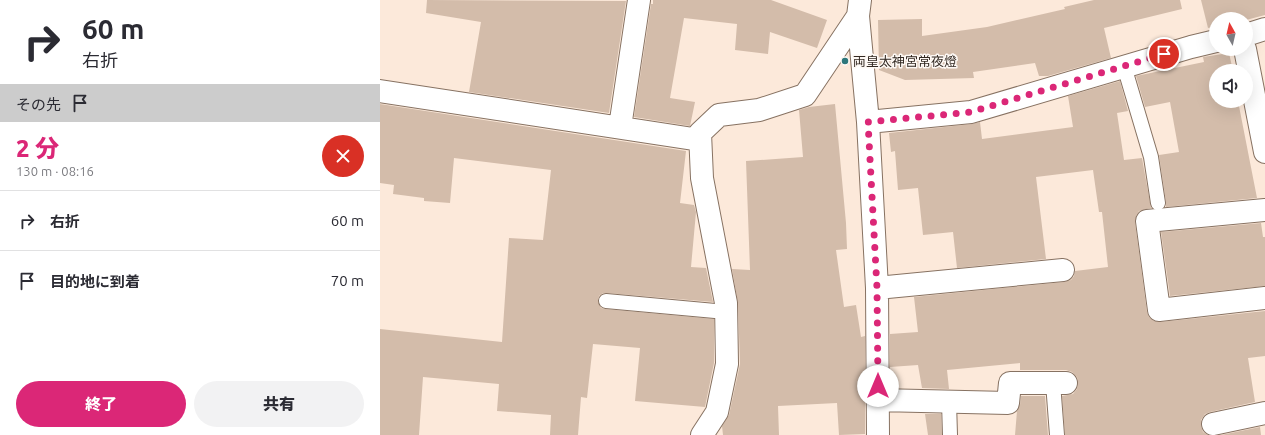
<!DOCTYPE html>
<html lang="ja">
<head>
<meta charset="utf-8">
<style>
  :root { --surface:#fff; --page:#f2f2f3; --text:#2b2b33; --muted:#7c7c81; --line:#e1e1e2; --accent:#db2777 }
  body { margin:0; font-family:Ubuntu,"Noto Sans JP",sans-serif; background:var(--page); color:var(--text); height:100vh; display:flex; flex-direction:column; font-size:15px; white-space:nowrap }
  * { box-sizing:border-box; margin:0 }
  p { font-size:13px; color:var(--muted) }
  .icon { flex:none; width:22px; height:22px; fill:none; stroke:currentColor; stroke-width:2; stroke-linecap:round; stroke-linejoin:round }
  .map { position:relative; flex:1; overflow:hidden }
  .panel { display:flex; flex-direction:column; background:var(--surface); width:380px }
  .panel>* { flex:none }
  .hud { background:#fff; color:var(--text); overflow:hidden }
  .needle { width:26px; rotate:352deg }
  .buttons { position:absolute; left:829px; top:12px; display:grid; gap:8px }
  .buttons a { display:grid; place-items:center; width:44px; height:44px; border-radius:50%; background:var(--surface); box-shadow:0 4px 16px #0002; font-size:20px }
  .pin { position:absolute; display:grid; place-items:center; width:34px; height:34px; color:#fff; margin:-17px; border:2px solid #fff; border-radius:50%; box-shadow:0 1px 4px #0007 }
  .me { position:absolute; width:44px; margin:-22px; rotate:0deg; stroke-linejoin:round; filter:drop-shadow(0 0 3px #0008) }
  .turn { display:flex; align-items:center; gap:14px; height:84px; padding:0 16px; font-size:18px }
  .turn .icon { width:52px; height:52px; stroke-width:2.5 }
  .turn b { display:block; font-size:28px; line-height:34px }
  .then { display:flex; align-items:center; height:38px; padding:0 16px; background:#0003; gap:8px; font-size:15px }
  .round { display:grid; place-items:center; flex:none; width:42px; height:42px; border-radius:21px; background:var(--page) }
  .head { display:flex; align-items:center; justify-content:space-between; height:68px; padding:0 16px }
  h1 { font-size:24px; font-weight:800; line-height:30px; color:var(--accent) }
  .button { display:flex; gap:8px; margin-top:auto; padding:8px 16px }
  .button a { flex:1; height:46px; border-radius:24px; background:var(--accent); color:#fff; font-size:16px; font-weight:800; line-height:46px; text-align:center }
  .button a+a { background:var(--page); color:var(--text) }
  ul { padding:0; list-style:none }
  li { display:flex; align-items:center; gap:12px; height:60px; padding:0 16px; border-top:1px solid var(--line) }
  li div { flex:1 }
  li b { display:block; font-size:15px }
  li em { font-style:normal }
  main { display:flex; flex:1; min-height:0 }
  .map>svg:first-child { display:block }
  .building { fill:#d3bcaa }
  .lines { fill:none; stroke-linecap:round; stroke-linejoin:round }
  .service-casing { stroke:#877262; stroke-width:16 }
  .minor-casing { stroke:#877262; stroke-width:24 }
  .service { stroke:#fff; stroke-width:14 }
  .minor { stroke:#fff; stroke-width:22 }
  .route { stroke:#db2777; stroke-width:7; stroke-dasharray:0 12.6 }
  .poi-dot { fill:#2d777b; stroke:#fef9f5; stroke-width:1.5 }
  .labels { text-anchor:middle; dominant-baseline:central; stroke-width:3; stroke-linejoin:round; paint-order:stroke }
  .poi-label { font-size:13px; fill:#322922; stroke:#fef9f5; text-anchor:start }
</style>
</head>
<body>
<main>
<section class="panel">
<div class="hud">
<div class="turn"><svg class="icon" aria-label="right" viewBox="0 0 24 24"><path d="M7 20v-9h11M14 6l5 5-5 5"/></svg><div><b>60 m</b>右折</div></div>
<div class="then">その先<svg class="icon" aria-label="arrive" viewBox="0 0 24 24"><path d="M6 21V4h12l-3 4 3 4H6"/></svg></div>
</div>
<div class="head"><div><h1>2 分</h1><p>130 m · 08:16</p></div><a class="round" style="background:#d93025;color:#fff"><svg class="icon" aria-label="close" viewBox="0 0 24 24"><path d="M6 6l12 12M18 6L6 18"/></svg></a></div>
<ul>
<li><svg class="icon" aria-label="right" viewBox="0 0 24 24"><path d="M7 20v-9h11M14 6l5 5-5 5"/></svg><div><b>右折</b></div><em>60 m</em></li>
<li><svg class="icon" aria-label="arrive" viewBox="0 0 24 24"><path d="M6 21V4h12l-3 4 3 4H6"/></svg><div><b>目的地に到着</b></div><em>70 m</em></li>
</ul>
<div class="button"><a>終了</a><a>共有</a></div>
</section>
<div class="map">
<svg width="885" height="435" viewBox="0 0 885 435">
  <rect width="100%" height="100%" fill="#fce9da"/>
  <path class="building" d="M47,0L246,1L229,113L89,92L101,22L46,13Z
    M273,0H391L447,20L437,48L390,32L388,54L355,50L357,24L304,18L290,98L315,102L310,126L254,117L271,4H273Z
    M714,0H800L802,9L724,28L731,58L668,76H659L655,63L593,72L594,78L525,80L499,70L498,20L542,19V36L607,27L685,9L684,7Z
    M821,0H885V15L866,20L836,19V26L828,28Z
    M849,53L853,71H836V101H858L877,198L786,207V202L779,155L799,152L790,102L765,107L756,76L824,62L823,57Z
    M740,81L748,111L737,113L744,160L762,158L771,208L759,211L756,216L755,222L767,312L769,317L774,321L780,322L885,311V356L868,358L875,402L830,412L825,414L821,420V426L823,432L828,435H685L682,396L693,394L697,389L698,383L697,377L692,372L686,370H640V363L567,370L569,389L542,388L538,365L510,367V334L538,332L534,297L684,282L691,280L694,276L695,271L728,267L722,212H719L713,170L656,177L666,259L577,268L573,232L543,235L538,188L518,190L515,151L511,152L509,133L592,124L600,122L602,139L693,127L688,96Z
    M0,104L306,151L300,203L314,205L316,212L311,267L326,268L333,302L227,293H223L219,296L218,301L221,308L225,309L334,319V363L325,407L255,401L260,348L213,344L207,398L201,397L198,435H170L171,415L117,411L119,384L43,377L39,435H0V329L122,342L129,238L163,240L171,170L74,158L70,203L44,201V198L13,194L14,185L0,183Z
    M455,104L466,223L467,249L456,250L464,307L476,305L481,337L485,336V434L459,435L457,403L398,406L399,435H343L342,426L349,415L360,364L358,303L352,269L370,270L366,161L423,157L419,110L429,107Z
    M881,223L883,237H885V286L790,296L781,232Z
    M641,396H665L668,435H635L637,411L640,405Z
    M545,414H561L562,435H548Z
    M880,427L881,435H841Z"/>
  <g class="lines">
    <defs>
      <path id="service" d="M744,66L771,157L778,203
        M226,301L346,312
        M673,383L677,435
        M569,402L570,435"/>
      <path id="minor" d="M480,0L478,16L488,122L497,288L498,435
        M866,35L885,29
        M865,49L885,152
        M0,91L320,140
        M488,122L591,112L811,47L836,41
        M240,127L259,0
        M885,210L767,221L779,310L885,298
        M497,288L683,270
        M498,400L628,403L630,383H686
        M833,424L885,413
        M322,435L337,412L347,364L346,303L322,178L320,133L339,115L379,110L425,95L478,16"/>
    </defs>
    <use href="#service" class="service-casing"/>
    <use href="#minor" class="minor-casing"/>
    <use href="#service" class="service"/>
    <use href="#minor" class="minor"/>
  </g>
  <g class="lines">
    <path class="route" d="M498,386L497,288L488,122L591,112L784,54"/>
  </g>
  <circle class="poi-dot" cx="465" cy="61" r="4"/>
  <g class="labels">
    <g class="poi-label">
      <text x="473" y="61">両皇太神宮常夜燈</text>
    </g>
  </g>
</svg>
<div class="buttons">
<a><svg class="needle" viewBox="-14 -14 28 28"><path d="M0-13l5 13h-10z" fill="#e53935"/><path d="M0 13l5-13h-10z" fill="#7c7c81"/></svg></a>
<a><svg class="icon" aria-label="sound" viewBox="0 0 24 24"><path d="M4 9h4l5-4v14l-5-4H4zM17 9q2 3 0 6"/></svg></a>
</div>
<div class="pin" style="left:784px;top:54px;background:#d93025"><svg class="icon" aria-label="arrive" viewBox="0 0 24 24"><path d="M6 21V4h12l-3 4 3 4H6"/></svg></div>
<svg class="me" style="left:498px;top:386px" viewBox="-20 -20 40 40"><circle r="19" fill="#fff"/><path d="M0-13L10 11 0 6-10 11z" fill="#db2777"/></svg>
</div>
</main>
</body>
</html>
